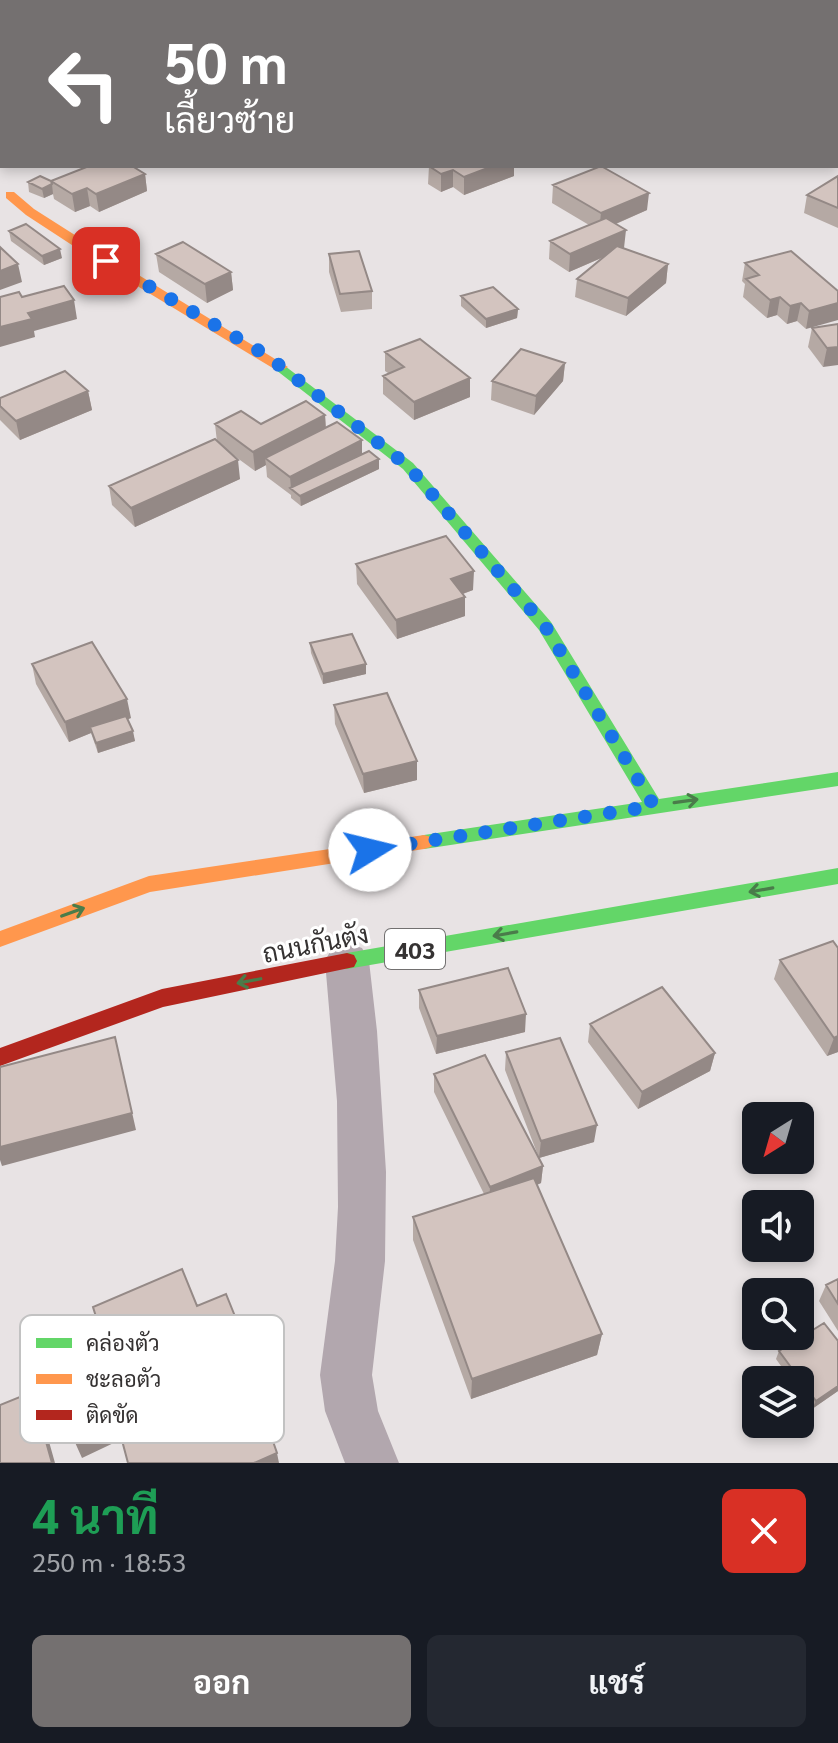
<!DOCTYPE html>
<html lang="th">
<head>
<meta charset="utf-8">
<style>
  :root { --surface:#171b24; --page:#242831; --text:#f1f3f6; --muted:#9ea1a6; --accent:#747070 }
  body { margin:0; font-family:Georgia,Sarabun,serif; background:var(--page); color:var(--text); height:100vh; display:flex; flex-direction:column; font-size:30px; white-space:nowrap }
  * { box-sizing:border-box; margin:0 }
  p { font-size:26px; color:var(--muted) }
  .icon { flex:none; width:44px; height:44px; fill:none; stroke:currentColor; stroke-width:2; stroke-linecap:round; stroke-linejoin:round }
  .map { position:relative; height:1463px; overflow:hidden }
  .side { display:flex; flex-direction:column; background:var(--surface); flex:1 }
  .side>* { flex:none }
  .hud { position:absolute; left:0px; top:0px; width:838px; height:168px; box-shadow:0 4px 12px #0003; background:#747070; color:#fff; overflow:hidden }
  .needle { width:52px; rotate:217deg }
  .buttons { position:absolute; left:742px; top:1102px; display:grid; gap:16px }
  .buttons a { display:grid; place-items:center; width:72px; height:72px; border-radius:12px; background:var(--surface); box-shadow:0 4px 12px #0003; font-size:40px }
  .pin { position:absolute; display:grid; place-items:center; width:68px; height:68px; color:#fff; margin:-34px; border-radius:16px; box-shadow:0 4px 12px #0006 }
  .me { position:absolute; width:88px; margin:-44px; rotate:81deg; stroke-linejoin:round; filter:drop-shadow(0 0 6px #0008) }
  .turn { display:flex; align-items:center; gap:28px; height:168px; padding:0 32px; font-size:36px }
  .turn .icon { width:104px; height:104px; stroke-width:2.5 }
  .turn b { display:block; font-size:56px; line-height:68px }
  .round { display:grid; place-items:center; flex:none; width:84px; height:84px; border-radius:12px; background:var(--page) }
  .summary { display:flex; align-items:center; justify-content:space-between; height:136px; padding:0 32px }
  h1 { font-size:48px; font-weight:700; line-height:60px; color:#1e9e55 }
  .action { display:flex; gap:16px; margin-top:auto; padding:16px 32px }
  .action a { flex:1; height:92px; border-radius:12px; background:var(--accent); color:#fff; font-size:32px; font-weight:700; line-height:92px; text-align:center }
  .action a+a { background:var(--page); color:var(--text) }
  .map>svg:first-child { display:block }
  .lines { fill:none; stroke-linecap:round; stroke-linejoin:round }
  .street { fill:#b2a7ae; fill-rule:evenodd }
  .fast { fill:#63d668; fill-rule:evenodd }
  .slow { fill:#ff974d; fill-rule:evenodd }
  .jam { fill:#b3261e; fill-rule:evenodd }
  .wall { fill:#b5a9a4 }
  .shaded-wall { fill:#948986 }
  .building { fill:#d3c4bf; stroke:#948986; stroke-width:2 }
  .oneway { stroke:#4a7c4a }
  .route { stroke:#1a73e8; stroke-width:14; stroke-dasharray:0 25.2 }
  .labels { text-anchor:middle; dominant-baseline:central; stroke-width:6; stroke-linejoin:round; paint-order:stroke }
  .shield { fill:#fff; stroke:#727070; stroke-width:2 }
  .shield-label { font-size:24px; font-weight:bold; fill:#353232 }
  .street-label { font-size:26px; fill:#353232; stroke:#fff }
  .key { fill:#fff; stroke:#c2c2c2; stroke-width:2 }
  .key-label { font-size:22px; fill:#353232 }
</style>
</head>
<body>
<div class="map">
<svg width="838" height="1463" viewBox="0 0 838 1463">
  <rect width="100%" height="100%" fill="#e8e3e4"/>
  <g class="lines">
    <path class="street" d="M347,943L362,948L369,961L377,1031L386,1172L385,1261L372,1375L378,1411L399,1463H345L325,1411L320,1375L335,1261L338,1207L337,1101L325,961L332,948Z"/>
    <path class="fast" d="M281,363L413,463L551,622L659,799L838,772V786L424,849L417,847L414,842L417,837L424,835L642,802L539,630L403,469L276,370V364Z
      M838,868V884L347,969L340,967L337,961L340,955L347,953Z"/>
    <path class="slow" d="M6,192H14L34,209L111,258L288,367L281,371L276,370L101,264L26,215L6,198Z
      M424,835L431,837L434,842L431,847L424,849L150,892L0,947V931L149,876Z"/>
    <path class="jam" d="M347,953L354,955L357,961L354,967L163,1007L0,1066V1048L162,989Z"/>
  </g>
  <path class="wall" d="M838,9V38L836,37Z
    M429,166L514,176L464,195L453,187L441,192L428,184Z
    M145,174L147,191L99,212L90,206L75,212L54,199L53,194L44,198L29,192L28,182Z
    M838,176V228L804,213L807,195Z
    M553,185L647,210L616,224L624,248L668,264L666,283L626,316L575,297L577,279L604,257L569,272L549,259L550,241L589,225L552,203Z
    M9,231L62,258L44,265L11,241Z
    M156,254L231,272L233,290L207,303L159,272Z
    M329,254L372,291V309L341,312L329,272Z
    M745,263L838,291L806,329L797,321L787,324L777,315L767,318L743,297L745,284L742,281Z
    M461,296L518,309L517,318L486,328L461,306Z
    M838,324L823,367L808,347L812,328Z
    M385,352L470,378V397L414,420L383,394V376L388,373L385,371Z
    M565,363L563,381L534,415L491,400L492,381Z
    M88,391L92,410L20,440L0,420V398Z
    M325,415L326,428L362,454L379,459V469L301,506L291,498V495L267,477L266,465L255,471L225,449L240,479L135,527L112,505L109,486L217,442L215,424H261Z
    M356,564L473,590L463,594L465,597V616L397,639L357,584Z
    M310,643L366,674L323,684L311,653Z
    M32,664L131,718L128,719L135,741L98,753L91,733L69,742L36,684Z
    M334,705L417,780L364,793L335,724Z
    M838,948V1052L827,1056L774,979L780,960Z
    M419,990L525,1032L436,1054L419,1008Z
    M590,1024L715,1053L710,1071L638,1109L588,1042Z
    M506,1052L594,1142L539,1158L505,1070Z
    M434,1074L543,1166L541,1183L537,1185L602,1334L597,1355L471,1399L413,1240V1217L484,1194L434,1092Z
    M838,1279V1331L819,1301L826,1285Z
    M779,1351L838,1391L812,1409L800,1392V1380H791L776,1359Z"/>
  <path class="shaded-wall" d="M493,166H514V176L464,195V177Z
    M453,170V187L441,192V174Z
    M145,174L147,191L99,212L96,194Z
    M52,184L53,194L44,198L42,189Z
    M87,188L90,206L75,212L72,194Z
    M649,193L647,210L599,231L601,213Z
    M626,230L624,248L569,272L570,254Z
    M60,249L62,258L44,265L42,256Z
    M18,264L22,282L0,290V271Z
    M668,264L666,283L626,316L628,298Z
    M231,272L233,290L207,303L205,284Z
    M780,297L777,315L767,318L770,300Z
    M74,300L77,319L34,331L35,337L0,347V327L28,313Z
    M801,303L797,321L787,324L790,306Z
    M838,303V320L806,329L809,311Z
    M518,309L517,318L486,328V319Z
    M838,347V365L823,367L827,348Z
    M565,363L563,381L534,415L536,396Z
    M470,378V397L414,420V402Z
    M88,391L92,410L20,440L16,421Z
    M325,415L326,434L265,458L266,465L255,471L253,452Z
    M362,440V459L291,488L290,477Z
    M379,459V469L301,506L300,496Z
    M238,460L240,479L135,527L131,508Z
    M474,571L473,590L451,598V579Z
    M465,597V616L397,639L396,620Z
    M366,664V674L323,684V674Z
    M127,699L131,718L92,733L90,727L91,733L69,742L65,722Z
    M133,731L135,741L98,753L96,743Z
    M417,761V780L364,793L363,774Z
    M526,1014L525,1032L436,1054L437,1036Z
    M838,1036V1052L827,1056L834,1038Z
    M115,1037L136,1130L2,1166L0,1160V1147Z
    M715,1053L710,1071L638,1109L642,1092Z
    M597,1125L594,1142L539,1158L541,1141Z
    M543,1166L541,1183L489,1204L490,1187Z
    M602,1334L597,1355L471,1399L472,1379Z
    M251,1356L255,1376L82,1458L73,1438Z
    M838,1386V1391L812,1409L816,1401Z
    M32,1392L39,1406L55,1463H52Z
    M277,1453L279,1463H254Z"/>
  <path class="building" d="M795,0H814L819,2H790Z
    M836,8L838,9V20H836Z
    M2,132V147L0,145V133Z
    M89,166H132L145,174L96,194L87,188L72,194L51,181Z
    M429,166H493L464,177L453,170L441,174Z
    M601,166L649,193L601,213L553,185Z
    M40,176L51,181L52,184L42,189L28,182Z
    M838,176V208L807,195Z
    M606,218L626,230L570,254L550,241Z
    M26,224L60,249L42,256L9,231Z
    M183,242L231,272L205,284L156,254Z
    M617,246L668,264L628,298L577,279Z
    M0,247L18,264L0,271Z
    M359,251L372,291L340,294L329,254Z
    M791,251L838,291V303L809,311L801,303L790,306L780,297L770,300L746,279L759,275L745,263Z
    M64,286L74,300L28,313L32,319L0,327V297L19,292L22,297Z
    M493,287L518,309L486,319L461,296Z
    M838,324V347L827,348L812,328Z
    M420,339L470,378L414,402L383,376L404,367L385,352Z
    M521,349L565,363L536,396L492,381Z
    M65,371L88,391L16,421L0,406V398Z
    M306,401L325,415L253,452L215,424L241,411L261,424Z
    M337,422L362,440L290,477L265,458Z
    M215,439L238,460L131,508L109,486Z
    M369,451L379,459L300,496L290,488Z
    M446,536L474,571L451,579L465,597L396,620L356,564Z
    M352,634L366,664L323,674L310,643Z
    M92,642L127,699L65,722L32,664Z
    M387,693L417,761L363,774L334,705Z
    M126,716L133,731L96,743L90,727Z
    M833,941L838,948V1036L834,1038L780,960Z
    M508,968L526,1014L437,1036L419,990Z
    M662,987L715,1053L642,1092L590,1024Z
    M115,1037L132,1113L0,1147V1067Z
    M560,1038L597,1125L541,1141L506,1052Z
    M485,1055L543,1166L490,1187L434,1074Z
    M534,1178L602,1334L472,1379L413,1217Z
    M182,1269L197,1306L226,1294L251,1356L73,1438L46,1357L101,1333L93,1307Z
    M838,1279V1304L826,1285Z
    M824,1323L838,1341V1386L816,1401L779,1351Z
    M250,1375L277,1453L254,1463H128L119,1429Z
    M32,1392L52,1463H0V1405Z"/>
  <defs><path id="oneway-shaft" d="M-6 0H5M1.5-3L5.5 0L1.5 3" fill="none" stroke-width="1.6" stroke-linecap="round" stroke-linejoin="round" transform="scale(2)"/></defs>
  <g class="oneway">
    <use href="#oneway-shaft" transform="translate(686 801) rotate(-8)"/>
    <use href="#oneway-shaft" transform="translate(761 890) rotate(170)"/>
    <use href="#oneway-shaft" transform="translate(73 912) rotate(-20)"/>
    <use href="#oneway-shaft" transform="translate(505 934) rotate(170)"/>
    <use href="#oneway-shaft" transform="translate(249 981) rotate(169)"/>
  </g>
  <g class="lines">
    <path class="route" d="M106,261L266,355L408,466L545,626L654,806L370,850"/>
  </g>
  <g class="labels">
    <rect class="shield" x="385" y="929" width="60" height="40" rx="6"/>
    <g class="shield-label">
      <text x="415" y="949">403</text>
    </g>
    <g class="street-label">
      <text transform="translate(315 942) rotate(-11)">ถนนกันตัง</text>
    </g>
  </g>
  <rect x="20" y="1315" width="264" height="128" rx="12" class="key"/>
  <rect x="36" y="1338" width="36" height="10" fill="#63d668"/>
  <rect x="36" y="1374" width="36" height="10" fill="#ff974d"/>
  <rect x="36" y="1410" width="36" height="10" fill="#b3261e"/>
  <g class="key-label">
    <text x="86" y="1351">คล่องตัว</text>
    <text x="86" y="1387">ชะลอตัว</text>
    <text x="86" y="1423">ติดขัด</text>
  </g>
</svg>
<div class="buttons">
<a><svg class="needle" viewBox="-14 -14 28 28"><path d="M0-13l5 13h-10z" fill="#e53935"/><path d="M0 13l5-13h-10z" fill="#9ea1a6"/></svg></a>
<a><svg class="icon" aria-label="sound" viewBox="0 0 24 24"><path d="M4 9h4l5-4v14l-5-4H4zM17 9q2 3 0 6"/></svg></a>
<a><svg class="icon" aria-label="search" viewBox="0 0 24 24"><circle cx="10" cy="10" r="6"/><path d="M15 15l6 6"/></svg></a>
<a><svg class="icon" aria-label="layers" viewBox="0 0 24 24"><path d="M12 4l9 5-9 5-9-5zM3 14l9 5 9-5"/></svg></a>
</div>
<div class="pin" style="left:106px;top:261px;background:#d93025"><svg class="icon" aria-label="arrive" viewBox="0 0 24 24"><path d="M6 21V4h12l-3 4 3 4H6"/></svg></div>
<svg class="me" style="left:370px;top:850px" viewBox="-20 -20 40 40"><circle r="19" fill="#fff"/><path d="M0-13L10 11 0 6-10 11z" fill="#1a73e8"/></svg>
<div class="hud">
<div class="turn"><svg class="icon" aria-label="left" viewBox="0 0 24 24"><path d="M17 20v-9H6M10 6l-5 5 5 5"/></svg><div><b>50 m</b>เลี้ยวซ้าย</div></div>
</div>
</div>
<section class="side">
<div class="summary"><div><h1>4 นาที</h1><p>250 m · 18:53</p></div><a class="round" style="background:#d93025;color:#fff"><svg class="icon" aria-label="close" viewBox="0 0 24 24"><path d="M6 6l12 12M18 6L6 18"/></svg></a></div>
<div class="action"><a>ออก</a><a>แชร์</a></div>
</section>
</body>
</html>
